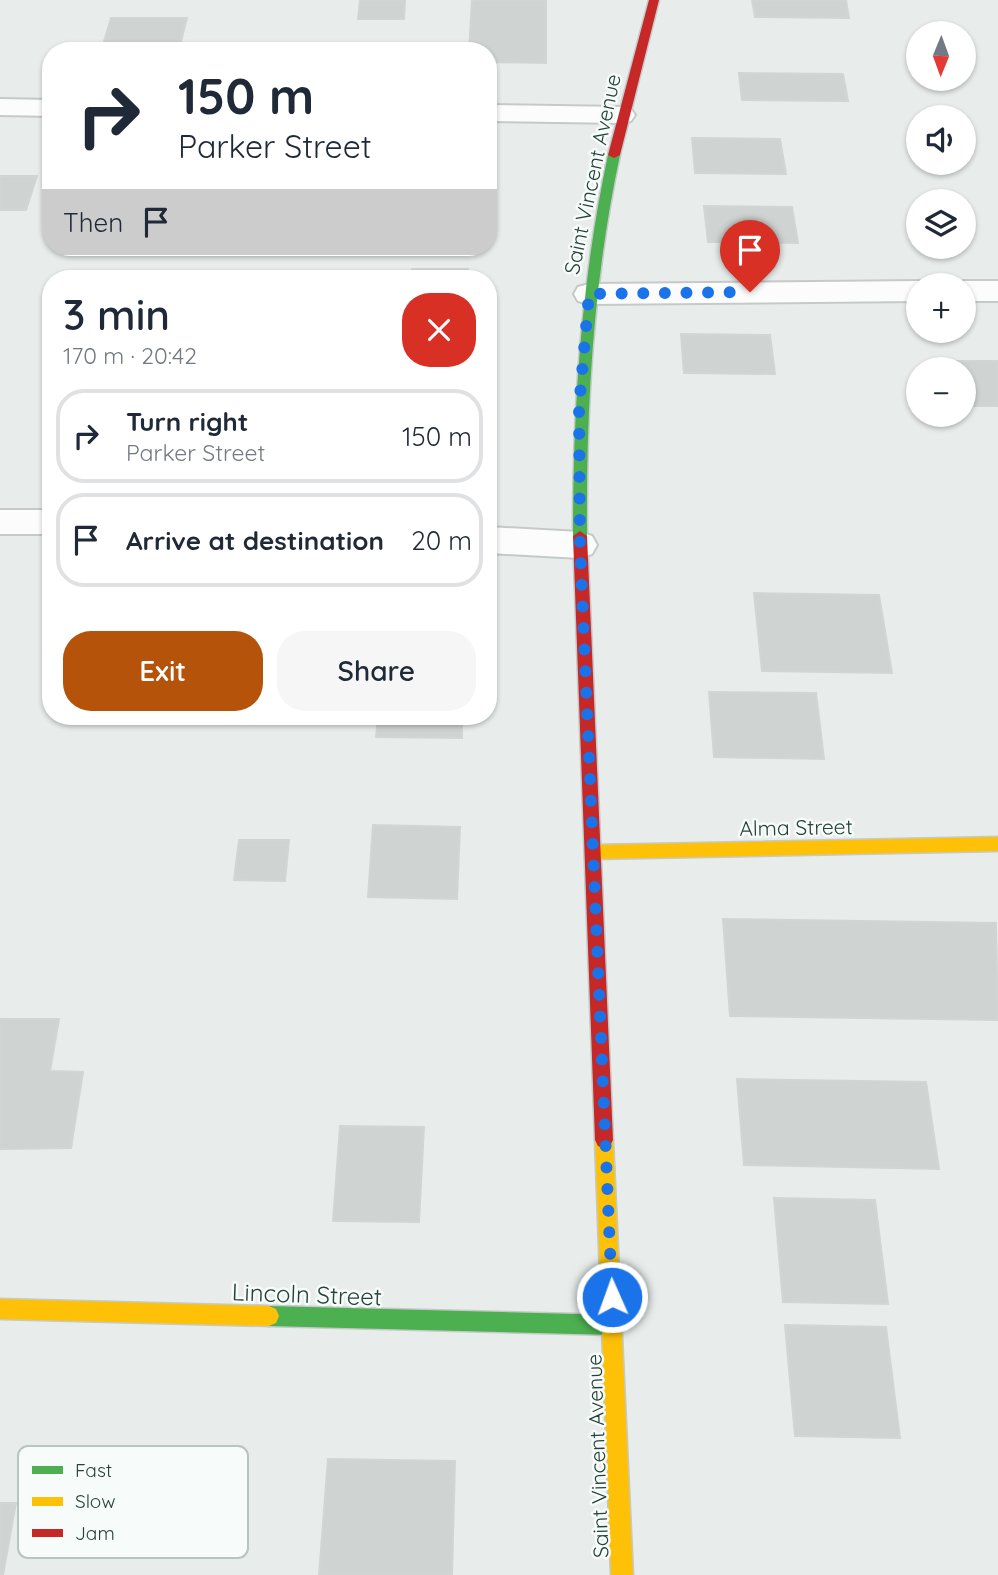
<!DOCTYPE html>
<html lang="en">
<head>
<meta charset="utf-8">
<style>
  :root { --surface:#fff; --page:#f6f6f7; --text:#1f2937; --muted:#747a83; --line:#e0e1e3; --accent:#b45309 }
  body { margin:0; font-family:Quicksand,sans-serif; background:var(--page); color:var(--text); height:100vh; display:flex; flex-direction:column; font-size:26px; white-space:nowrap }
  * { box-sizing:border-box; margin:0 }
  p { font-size:23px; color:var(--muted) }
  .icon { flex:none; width:38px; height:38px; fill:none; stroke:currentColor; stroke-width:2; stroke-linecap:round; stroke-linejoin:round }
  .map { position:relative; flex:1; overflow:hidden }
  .side { position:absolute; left:42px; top:270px; width:455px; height:455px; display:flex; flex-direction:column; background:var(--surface); border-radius:28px; box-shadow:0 2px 5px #0004 }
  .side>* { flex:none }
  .top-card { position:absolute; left:42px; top:42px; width:455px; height:214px; border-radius:28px; box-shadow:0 2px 5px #0004; background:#fff; color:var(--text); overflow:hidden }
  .needle { width:46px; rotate:181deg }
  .fabs { position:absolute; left:906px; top:21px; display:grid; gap:14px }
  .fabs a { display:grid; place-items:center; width:70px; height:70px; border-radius:50%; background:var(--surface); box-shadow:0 2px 5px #0004; font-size:35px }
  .pin { position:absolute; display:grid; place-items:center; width:60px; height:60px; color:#fff; margin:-72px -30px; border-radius:50% 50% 50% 0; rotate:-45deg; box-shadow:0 0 7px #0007 }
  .pin .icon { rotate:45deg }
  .me { position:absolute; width:77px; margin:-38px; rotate:358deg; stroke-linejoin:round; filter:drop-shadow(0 0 5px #0008) }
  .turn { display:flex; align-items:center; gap:24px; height:147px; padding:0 21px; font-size:32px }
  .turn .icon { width:91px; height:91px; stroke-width:2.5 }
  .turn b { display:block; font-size:49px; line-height:60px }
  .then { display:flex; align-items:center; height:66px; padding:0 21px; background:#0003; gap:14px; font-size:26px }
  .round { display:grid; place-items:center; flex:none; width:74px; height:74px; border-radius:28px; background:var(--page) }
  .head { display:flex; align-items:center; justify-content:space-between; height:119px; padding:0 21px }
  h1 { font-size:42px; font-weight:600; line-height:52px }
  .action { display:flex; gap:14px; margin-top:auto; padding:14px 21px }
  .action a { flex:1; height:80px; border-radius:28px; background:var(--accent); color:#fff; font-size:28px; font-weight:600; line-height:80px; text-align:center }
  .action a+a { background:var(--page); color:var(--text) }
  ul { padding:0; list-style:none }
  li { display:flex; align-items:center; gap:21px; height:94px; margin:0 14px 10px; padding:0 7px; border:4px solid var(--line); border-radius:28px }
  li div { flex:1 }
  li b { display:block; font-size:26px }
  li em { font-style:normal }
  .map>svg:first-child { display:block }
  .building { fill:#cfd4d2; stroke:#d1d6d4; stroke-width:2 }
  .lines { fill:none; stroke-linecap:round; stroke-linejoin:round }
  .street-casing { stroke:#c5cac8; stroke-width:4 }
  .fast-casing { stroke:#c3cbc8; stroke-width:3 }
  .slow-casing { stroke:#c3cbc8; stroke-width:3 }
  .jam-casing { stroke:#c3cbc8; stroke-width:3 }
  .street { fill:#fcfcfc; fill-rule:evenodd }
  .fast { fill:#4caf50; fill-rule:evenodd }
  .slow { fill:#ffc107; fill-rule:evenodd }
  .jam { fill:#c62828; fill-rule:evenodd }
  .route { stroke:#1a73e8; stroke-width:12; stroke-dasharray:0 21.6 }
  .labels { text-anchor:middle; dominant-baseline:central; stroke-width:5; stroke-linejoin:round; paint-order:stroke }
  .street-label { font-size:21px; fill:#24423a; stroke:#f7fbf9 }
  .near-street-label { font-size:24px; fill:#24423a; stroke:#f7fbf9 }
  .key { fill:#f7fbf9; stroke:#b8c4c0; stroke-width:2 }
  .key-label { font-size:19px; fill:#24423a }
</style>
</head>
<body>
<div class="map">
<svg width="998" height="1575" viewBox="0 0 998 1575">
  <rect width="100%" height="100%" fill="#e8edeb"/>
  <path class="building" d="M360,0H405L404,19H358Z
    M472,0H546V63L488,62V51H469Z
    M752,0H846L849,18L755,17Z
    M111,18H187L179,49L102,48Z
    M739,73L843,74L848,101L742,100Z
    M692,138L780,139L786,174L695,173Z
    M0,176H37L26,210H0Z
    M704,206L792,207L798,243L708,242Z
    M412,269H468V278H411Z
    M681,334L770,335L775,374L684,373Z
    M948,361H998V406H964V369H950Z
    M754,593L879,595L892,673L762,671Z
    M709,692L816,693L824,759L714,757Z
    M378,716H462V738L376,737Z
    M373,825L460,827L457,899L368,897Z
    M239,840H289L285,881L234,880Z
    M723,919L996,923L998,1020L730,1016Z
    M0,1019H59L50,1071L83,1072L71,1148L0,1149Z
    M737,1079L926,1082L939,1169L744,1165Z
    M340,1126L424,1127L419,1222L333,1221Z
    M774,1198L875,1200L888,1304L783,1302Z
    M785,1325L886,1327L900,1438L795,1436Z
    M328,1459L455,1461L452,1575H319Z
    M0,1503H16L3,1575H0Z"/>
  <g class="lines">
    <defs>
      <path id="street" d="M0,99L51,100V116L0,115Z
        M488,105L622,107L631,109L635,115L631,121L622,123L488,121Z
        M919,281L930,285H919V301L589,304L578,301L574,294L578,287L589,284Z
        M964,281H998V301H964V285H953Z
        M0,510H51V534H0Z
        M488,527L580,532L592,536L597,545L592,554L580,558L488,553Z"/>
      <path id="fast" d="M614,152L620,155C593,281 586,407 587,536L580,541L573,536C573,407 581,281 608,155Z
        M269,1306L614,1315L621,1318L624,1325L621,1332L614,1335L269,1326L262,1323L259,1316L262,1309Z"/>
      <path id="slow" d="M998,837V851L594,859L588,857L586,852L588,847L594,845Z
        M604,1131L610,1134L613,1140L633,1575H611L595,1140L598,1134Z
        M0,1299L269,1306L276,1309L279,1316L276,1323L269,1326L0,1319Z"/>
      <path id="jam" d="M649,0H659L620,155L614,158L608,155Z
        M580,531L587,536L613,1140L610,1146L604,1149L598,1146L595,1140L573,536Z"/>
    </defs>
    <use href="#street" class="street-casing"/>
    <use href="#fast" class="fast-casing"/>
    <use href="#slow" class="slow-casing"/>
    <use href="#jam" class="jam-casing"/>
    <use href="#street" class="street"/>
    <use href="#fast" class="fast"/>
    <use href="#slow" class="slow"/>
    <use href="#jam" class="jam"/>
  </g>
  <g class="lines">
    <path class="route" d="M612,1297L580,545L579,407L589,294L750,292"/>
  </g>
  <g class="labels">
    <g class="street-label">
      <text transform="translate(592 174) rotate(-78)">Saint Vincent Avenue</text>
      <text transform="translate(796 827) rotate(-1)">Alma Street</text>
      <text transform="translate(597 1456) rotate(-92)">Saint Vincent Avenue</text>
    </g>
    <g class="near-street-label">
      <text transform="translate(307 1294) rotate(2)">Lincoln Street</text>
    </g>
  </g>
  <rect x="18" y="1446" width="230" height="112" rx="10" class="key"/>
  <rect x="32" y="1466" width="31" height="8" fill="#4caf50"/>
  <rect x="32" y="1497" width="31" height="9" fill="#ffc107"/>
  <rect x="32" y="1529" width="31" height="8" fill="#c62828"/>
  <g class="key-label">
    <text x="75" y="1477">Fast</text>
    <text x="75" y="1508">Slow</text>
    <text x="75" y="1540">Jam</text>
  </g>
</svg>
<div class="fabs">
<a><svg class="needle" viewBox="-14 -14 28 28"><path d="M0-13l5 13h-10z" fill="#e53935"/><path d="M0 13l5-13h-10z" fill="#747a83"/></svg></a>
<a><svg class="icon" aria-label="sound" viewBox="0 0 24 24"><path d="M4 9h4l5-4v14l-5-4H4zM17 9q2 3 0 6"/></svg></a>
<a><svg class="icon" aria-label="layers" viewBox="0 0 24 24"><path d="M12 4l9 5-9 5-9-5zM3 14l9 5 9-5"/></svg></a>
<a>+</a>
<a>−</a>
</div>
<div class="pin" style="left:750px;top:292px;background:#d93025"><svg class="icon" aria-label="arrive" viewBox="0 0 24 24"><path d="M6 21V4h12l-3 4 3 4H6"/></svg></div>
<svg class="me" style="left:612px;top:1297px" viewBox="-20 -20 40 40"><circle r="17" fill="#1a73e8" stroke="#fff" stroke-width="3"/><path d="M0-11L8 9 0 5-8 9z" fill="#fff"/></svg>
<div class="top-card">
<div class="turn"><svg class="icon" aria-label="right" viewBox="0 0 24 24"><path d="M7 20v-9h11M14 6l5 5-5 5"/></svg><div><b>150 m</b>Parker Street</div></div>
<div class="then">Then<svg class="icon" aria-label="arrive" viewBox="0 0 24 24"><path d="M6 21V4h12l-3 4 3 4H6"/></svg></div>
</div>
<section class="side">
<div class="head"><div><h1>3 min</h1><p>170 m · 20:42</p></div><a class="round" style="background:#d93025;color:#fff"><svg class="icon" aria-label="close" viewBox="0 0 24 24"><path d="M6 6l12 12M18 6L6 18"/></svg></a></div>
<ul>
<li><svg class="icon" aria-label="right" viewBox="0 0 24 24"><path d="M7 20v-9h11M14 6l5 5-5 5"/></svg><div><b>Turn right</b><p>Parker Street</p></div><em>150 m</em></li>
<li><svg class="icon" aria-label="arrive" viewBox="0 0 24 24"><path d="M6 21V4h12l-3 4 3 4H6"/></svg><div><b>Arrive at destination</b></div><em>20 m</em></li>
</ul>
<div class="action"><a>Exit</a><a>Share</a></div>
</section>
</div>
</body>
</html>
